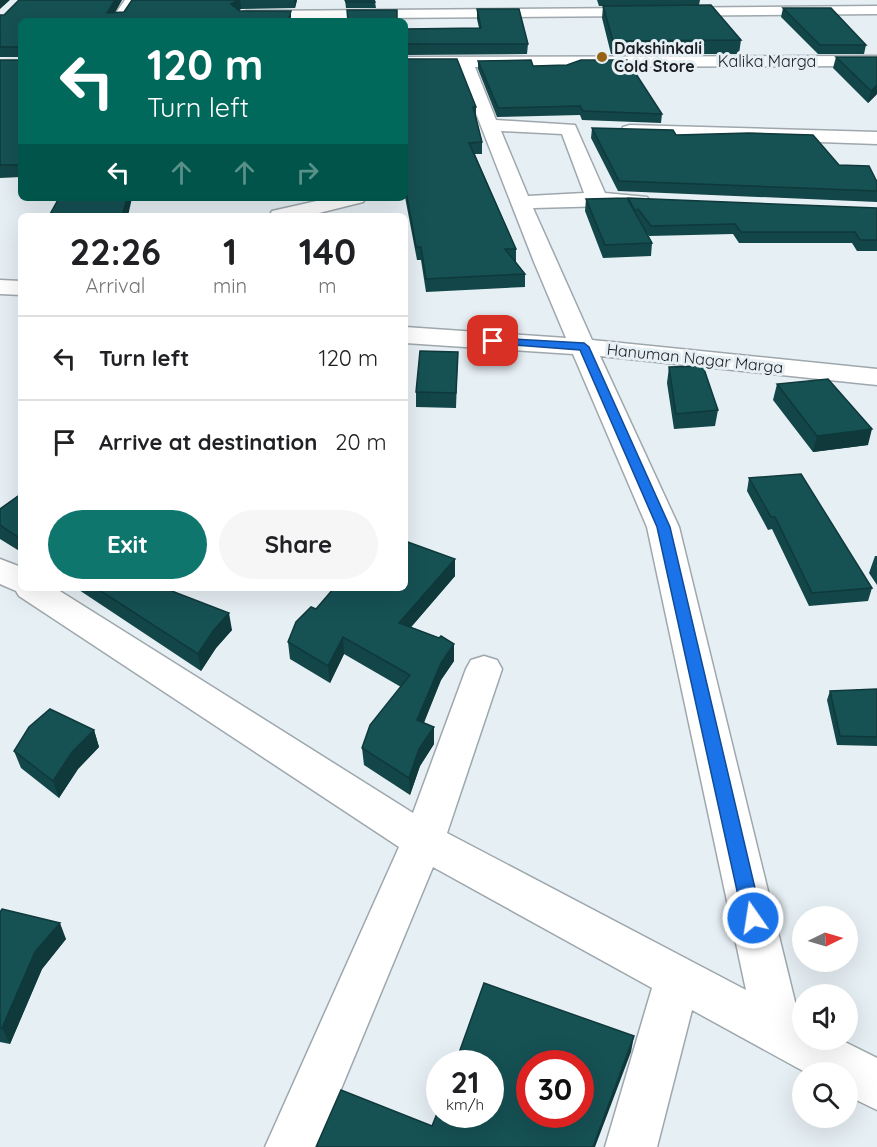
<!DOCTYPE html>
<html lang="en">
<head>
<meta charset="utf-8">
<style>
  :root { --surface:#fff; --page:#f6f6f6; --text:#202124; --muted:#757577; --line:#e0e0e0; --accent:#0f766e }
  body { margin:0; font-family:Quicksand,sans-serif; background:var(--page); color:var(--text); height:100vh; display:flex; flex-direction:column; font-size:22px; white-space:nowrap }
  * { box-sizing:border-box; margin:0 }
  p { font-size:20px; color:var(--muted) }
  .icon { flex:none; width:33px; height:33px; fill:none; stroke:currentColor; stroke-width:2; stroke-linecap:round; stroke-linejoin:round }
  .map { position:relative; flex:1; overflow:hidden }
  .side { position:absolute; left:18px; top:213px; width:390px; height:378px; display:flex; flex-direction:column; background:var(--surface); border-radius:9px; box-shadow:0 6px 24px #0002 }
  .side>* { flex:none }
  .hud { position:absolute; left:18px; top:18px; width:390px; height:183px; border-radius:9px; box-shadow:0 6px 24px #0002; background:#00695c; color:#fff; overflow:hidden }
  .needle { width:39px; rotate:85deg }
  .controls { position:absolute; left:792px; top:906px; display:grid; gap:12px }
  .controls a { display:grid; place-items:center; width:66px; height:66px; border-radius:50%; background:var(--surface); box-shadow:0 6px 24px #0002; font-size:30px }
  .speed { position:absolute; left:426px; top:1050px; display:flex; gap:12px; font-size:30px; font-weight:700; text-align:center }
  .speed>* { display:grid; place-content:center; width:78px; height:78px; border-radius:50%; background:var(--surface); box-shadow:0 6px 24px #0002; line-height:1 }
  .speed small { font-size:15px; font-weight:400 }
  .speed .limit { border:9px solid #d22; background:#fff; color:#111 }
  .pin { position:absolute; display:grid; place-items:center; width:51px; height:51px; color:#fff; margin:-26px; border-radius:12px; box-shadow:0 3px 9px #0006 }
  .me { position:absolute; width:66px; margin:-33px; rotate:347deg; stroke-linejoin:round; filter:drop-shadow(0 0 4px #0008) }
  .turn { display:flex; align-items:center; gap:21px; height:126px; padding:0 30px; font-size:27px }
  .turn .icon { width:78px; height:78px; stroke-width:2.5 }
  .turn b { display:block; font-size:42px; line-height:51px }
  .lanes { display:flex; align-items:center; height:57px; padding:0 30px; background:#0003; justify-content:center; gap:30px; direction:ltr }
  .lanes .off { opacity:.35 }
  .eta { display:flex; justify-content:space-evenly; align-items:center; height:102px; text-align:center }
  .eta b { font-size:36px; font-weight:700; line-height:42px }
  .cta { display:flex; gap:12px; margin-top:auto; padding:12px 30px }
  .cta a { flex:1; height:69px; border-radius:36px; background:var(--accent); color:#fff; font-size:24px; font-weight:700; line-height:69px; text-align:center }
  .cta a+a { background:var(--page); color:var(--text) }
  ul { padding:0; list-style:none }
  li { display:flex; align-items:center; gap:18px; height:84px; padding:0 30px; border-top:2px solid var(--line) }
  li div { flex:1 }
  li b { display:block; font-size:22px }
  li em { font-style:normal }
  .map>svg:first-child { display:block }
  .lines { fill:none; stroke-linecap:round; stroke-linejoin:round }
  .street-casing { stroke:#9ea7ac; stroke-width:3 }
  .street { fill:#fff; fill-rule:evenodd }
  .wall { fill:#134648 }
  .shaded-wall { fill:#0f393b }
  .building { fill:#165154; stroke:#0f393b; stroke-width:1.5; fill-rule:evenodd }
  .route { fill:#1a73e8; stroke:#114b97; stroke-width:1.5 }
  .poi-dot { fill:#966216; stroke:#e6eff4; stroke-width:2 }
  .labels { text-anchor:middle; dominant-baseline:central; stroke-width:6; stroke-linejoin:round; paint-order:stroke }
  .far-poi-label { font-size:16px; font-weight:bold; fill:#1c1f21; stroke:#e6eff4; text-anchor:start }
  .far-street-label { font-size:16px; fill:#1c1f21; stroke:#e6eff4 }
</style>
</head>
<body>
<div class="map">
<svg width="877" height="1147" viewBox="0 0 877 1147">
  <rect width="100%" height="100%" fill="#e6eff4"/>
  <g class="lines">
    <defs>
      <path id="street" d="M125,0H139L124,21H110Z
        M877,6V14L246,19L239,15L246,11Z
        M877,56V66L475,67L496,120L575,125L605,193L647,197L650,201L647,205L533,208L592,340L877,369V385L600,356L679,527L799,1018L802,1019V1040H841L877,1058V1110L848,1096V1072H805L692,1010L657,1147H605L652,988L433,867L317,1147H265L399,847L19,596L16,591L0,584V559L21,567V588H55L413,813L466,669L471,660L484,656L497,660L502,669L447,833L746,990L647,527L573,354L405,343V327L566,338L534,262L458,67H405V57ZM501,131L562,134L584,193L528,196Z
        M630,125L877,132V144L623,135L621,131L623,127Z
        M330,198H366L363,202L307,216H269L272,211Z
        M0,280L21,281V295L0,294Z"/>
    </defs>
    <use href="#street" class="street-casing"/>
    <use href="#street" class="street"/>
  </g>
  <path class="wall" d="M19,0H122L115,12H124L132,0H297L295,8L241,9L239,10L21,21V177L0,178V60H20V57H0V15H4Z
    M345,0L375,2L376,8H346Z
    M597,0H700L699,5L741,40L739,54H611L602,18L603,6H599Z
    M783,8L866,45L864,54H818L781,17Z
    M477,9L528,44L527,54L405,55V29L479,28L477,19Z
    M836,57H877V94L868,103L833,68Z
    M405,59L476,107V116L482,142V154H475L516,249V262L525,274V287L426,292L421,260H417L405,197Z
    M478,61L533,66L662,114L661,123L582,120L580,115L497,117L478,69Z
    M592,128L676,135L839,165L877,182V202L618,191L591,138Z
    M586,199L877,208V251H857L852,243H739L733,234L649,236L646,232L652,243L651,256L603,258L585,211Z
    M458,352L456,408L416,407V392Z
    M669,367L718,410L715,426L674,429L667,383Z
    M777,384L868,445L813,452L773,400Z
    M749,478L872,588L868,601L809,606L772,529L768,530L747,491Z
    M21,494V552L0,539V509Z
    M875,556H877V585L869,573Z
    M455,559V576L411,627L454,644V661L441,680L423,723L434,744L420,766L410,795L364,765L362,748L401,687L344,654L330,683L290,659L288,642L316,609Z
    M76,588H164L232,630L216,648L201,671Z
    M877,689V746L837,745L827,700L830,691Z
    M94,730L99,747L78,769L59,798L21,768L14,751Z
    M0,912L66,939L42,969L10,1044L0,1042Z"/>
  <path class="shaded-wall" d="M0,0H10L0,9Z
    M115,0H122L110,21L107,13Z
    M238,0H240L241,9L232,14L231,4Z
    M294,0H297L295,8Z
    M291,11V21H288Z
    M877,85V94L868,103L871,91Z
    M127,198H132L128,216H122Z
    M872,429L868,445L813,452L817,436Z
    M455,559V576L400,640L399,623Z
    M229,613L232,630L216,648L201,671L198,654L213,631Z
    M343,637L344,654L330,683L328,666Z
    M454,644V661L441,680L418,738L417,720L441,663Z
    M434,727V744L420,766L410,795L409,778L419,749Z
    M94,730L99,747L78,769L59,798L53,781L72,752Z
    M60,923L66,939L42,969L10,1044L2,1028L35,952Z
    M634,1036L631,1052L595,1147H593Z"/>
  <path class="building" d="M19,0H115L107,13L124,12L132,0H238L231,4L240,11H291L288,21H21V165H0V60H20V47H0V15H4Z
    M345,0H374L375,2H346Z
    M711,5L741,40L613,41L603,6Z
    M783,8H831L866,45H820Z
    M477,9H519L528,44H405V29L481,28Z
    M347,10H397V21H348Z
    M836,57H877V85L871,91Z
    M405,59H457L476,107H473L482,142L469,143L516,249H505L525,274L426,279L421,247H416L405,186Z
    M531,60L533,66L567,65L581,60H627L662,114L583,111L580,106L498,108L478,61Z
    M592,128L673,130L676,135L749,133L813,135L839,165L869,166L877,182V191L619,181Z
    M59,198H127L122,216H49Z
    M627,198L652,243L605,245L586,199Z
    M628,198L877,208V240H860L855,232H741L735,224L651,226L638,209L635,211Z
    M420,351L458,352L456,393L416,392Z
    M703,366L718,410L676,414L669,367Z
    M828,379L872,429L817,436L777,384Z
    M801,474L872,588L812,593L775,517H771L749,478Z
    M21,494V539L0,525V509Z
    M405,541L455,559L399,623L439,638L441,636L454,644L441,663L417,720L434,727L419,749L409,778L362,748L370,725L410,675L343,637L328,666L288,642L296,622L311,607L316,609L334,588H405Z
    M96,588H164L229,613L213,631L198,654Z
    M877,689V737L840,736L830,691Z
    M50,709L94,730L72,752L53,781L14,751L29,727Z
    M2,909L60,923L35,952L2,1028H0V912Z
    M484,983L634,1036L593,1147H316L341,1090L432,1126L440,1106V1114H490V1064H455ZM530,1064H580V1114H530Z"/>
  <path class="route" d="M493,338L584,343L589,347L670,527L762,918L759,924L753,926L746,924L743,918L657,527L580,350L490,343L488,341Z"/>
  <circle class="poi-dot" cx="602" cy="57" r="6"/>
  <g class="labels">
    <g class="far-poi-label">
      <text x="614" y="48">Dakshinkali<tspan x="614" dy="18">Cold Store</tspan></text>
    </g>
    <g class="far-street-label">
      <text x="767" y="61">Kalika Marga</text>
      <text transform="translate(695 358) rotate(6)">Hanuman Nagar Marga</text>
    </g>
  </g>
</svg>
<div class="controls">
<a><svg class="needle" viewBox="-14 -14 28 28"><path d="M0-13l5 13h-10z" fill="#e53935"/><path d="M0 13l5-13h-10z" fill="#757577"/></svg></a>
<a><svg class="icon" aria-label="sound" viewBox="0 0 24 24"><path d="M4 9h4l5-4v14l-5-4H4zM17 9q2 3 0 6"/></svg></a>
<a><svg class="icon" aria-label="search" viewBox="0 0 24 24"><circle cx="10" cy="10" r="6"/><path d="M15 15l6 6"/></svg></a>
</div>
<div class="speed"><div>21<small>km/h</small></div><div class="limit">30</div></div>
<div class="pin" style="left:493px;top:341px;background:#d93025"><svg class="icon" aria-label="arrive" viewBox="0 0 24 24"><path d="M6 21V4h12l-3 4 3 4H6"/></svg></div>
<svg class="me" style="left:753px;top:918px" viewBox="-20 -20 40 40"><circle r="17" fill="#1a73e8" stroke="#fff" stroke-width="3"/><path d="M0-11L8 9 0 5-8 9z" fill="#fff"/></svg>
<div class="hud">
<div class="turn"><svg class="icon" aria-label="left" viewBox="0 0 24 24"><path d="M17 20v-9H6M10 6l-5 5 5 5"/></svg><div><b>120 m</b>Turn left</div></div>
<div class="lanes"><svg class="icon" aria-label="left" viewBox="0 0 24 24"><path d="M17 20v-9H6M10 6l-5 5 5 5"/></svg><svg class="icon off" aria-label="ahead" viewBox="0 0 24 24"><path d="M12 20V5M6 11l6-6 6 6"/></svg><svg class="icon off" aria-label="ahead" viewBox="0 0 24 24"><path d="M12 20V5M6 11l6-6 6 6"/></svg><svg class="icon off" aria-label="right" viewBox="0 0 24 24"><path d="M7 20v-9h11M14 6l5 5-5 5"/></svg></div>
</div>
<section class="side">
<div class="eta">
<div><b>22:26</b><p>Arrival</p></div>
<div><b>1</b><p>min</p></div>
<div><b>140</b><p>m</p></div>
</div>
<ul>
<li><svg class="icon" aria-label="left" viewBox="0 0 24 24"><path d="M17 20v-9H6M10 6l-5 5 5 5"/></svg><div><b>Turn left</b></div><em>120 m</em></li>
<li><svg class="icon" aria-label="arrive" viewBox="0 0 24 24"><path d="M6 21V4h12l-3 4 3 4H6"/></svg><div><b>Arrive at destination</b></div><em>20 m</em></li>
</ul>
<div class="cta"><a>Exit</a><a>Share</a></div>
</section>
</div>
</body>
</html>
